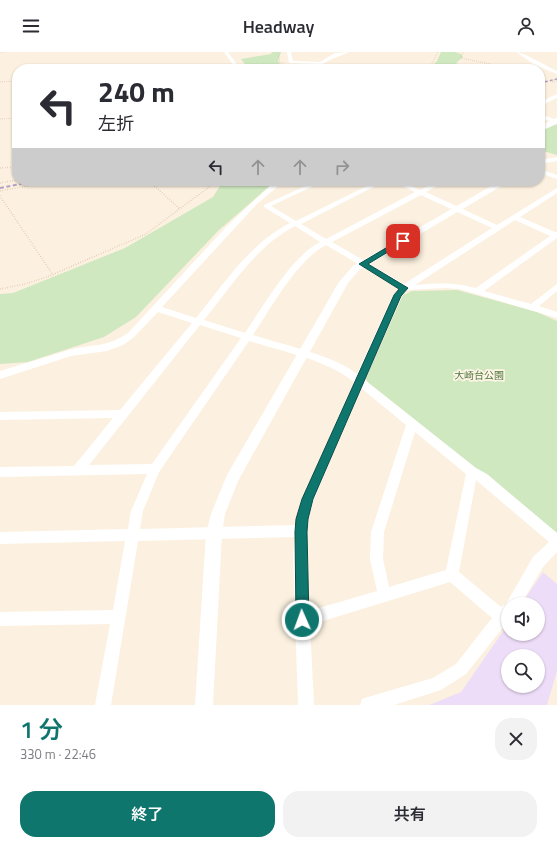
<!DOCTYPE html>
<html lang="ja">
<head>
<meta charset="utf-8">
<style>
  :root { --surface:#fff; --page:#f2f2f3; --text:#2b2b33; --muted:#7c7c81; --accent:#0f766e }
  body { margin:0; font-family:"Titillium Web","Noto Sans JP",sans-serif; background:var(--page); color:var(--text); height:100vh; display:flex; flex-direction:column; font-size:15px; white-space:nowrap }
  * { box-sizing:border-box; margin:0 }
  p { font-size:13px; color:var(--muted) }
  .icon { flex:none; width:22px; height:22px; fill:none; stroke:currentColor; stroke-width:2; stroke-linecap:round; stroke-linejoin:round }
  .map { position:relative; height:653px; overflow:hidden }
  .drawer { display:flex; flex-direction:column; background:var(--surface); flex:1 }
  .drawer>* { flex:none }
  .top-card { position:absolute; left:12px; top:12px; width:533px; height:122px; border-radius:16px; box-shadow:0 1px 3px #0004; background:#fff; color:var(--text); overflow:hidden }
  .tools { position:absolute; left:501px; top:545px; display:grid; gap:8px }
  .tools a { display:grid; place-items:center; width:44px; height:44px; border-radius:50%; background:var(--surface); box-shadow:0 1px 3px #0004; font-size:20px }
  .pin { position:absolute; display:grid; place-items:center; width:34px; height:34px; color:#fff; margin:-17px; border-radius:8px; box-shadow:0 2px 6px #0006 }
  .me { position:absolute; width:44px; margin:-22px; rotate:358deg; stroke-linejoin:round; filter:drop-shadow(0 0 3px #0008) }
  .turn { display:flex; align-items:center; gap:14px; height:84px; padding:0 20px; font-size:18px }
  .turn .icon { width:52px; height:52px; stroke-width:2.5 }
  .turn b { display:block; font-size:28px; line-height:34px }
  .lanes { display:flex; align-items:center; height:38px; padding:0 20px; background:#0003; justify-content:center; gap:20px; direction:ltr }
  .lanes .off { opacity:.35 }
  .round { display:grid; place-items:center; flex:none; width:42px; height:42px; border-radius:16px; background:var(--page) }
  .head { display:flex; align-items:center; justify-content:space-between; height:68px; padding:0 20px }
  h1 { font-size:24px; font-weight:600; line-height:30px; color:var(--accent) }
  .action { display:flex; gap:8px; margin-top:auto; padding:8px 20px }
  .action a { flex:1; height:46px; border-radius:16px; background:var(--accent); color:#fff; font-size:16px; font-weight:600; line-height:46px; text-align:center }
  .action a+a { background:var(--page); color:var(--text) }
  header { display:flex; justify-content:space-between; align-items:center; height:52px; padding:0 20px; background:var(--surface); font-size:18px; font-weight:600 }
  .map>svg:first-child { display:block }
  .education { fill:#eeddf8; fill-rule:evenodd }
  .green { fill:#cfe8c0 }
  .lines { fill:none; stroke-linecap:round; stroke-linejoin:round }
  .path-far1 { stroke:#d5b39c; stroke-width:1; stroke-dasharray:0.5 1.5; stroke-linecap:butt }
  .path { stroke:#d5b39c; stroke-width:1.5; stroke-dasharray:0.5 2; stroke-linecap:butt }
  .minor { fill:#fff; fill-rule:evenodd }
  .tertiary { fill:#fff; fill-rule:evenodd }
  .rail-far1 { stroke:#b4a0c4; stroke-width:1.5; stroke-dasharray:3 2; stroke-linecap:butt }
  .rail { stroke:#b4a0c4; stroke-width:2; stroke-dasharray:4 2.5; stroke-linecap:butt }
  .route { fill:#0f766e; stroke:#0a4d48 }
  .labels { text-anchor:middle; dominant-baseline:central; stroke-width:3.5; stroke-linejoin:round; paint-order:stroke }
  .park-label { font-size:10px; fill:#507841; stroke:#fff5e6 }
</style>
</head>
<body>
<header><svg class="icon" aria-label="menu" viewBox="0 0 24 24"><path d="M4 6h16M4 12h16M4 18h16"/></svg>Headway<svg class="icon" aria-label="person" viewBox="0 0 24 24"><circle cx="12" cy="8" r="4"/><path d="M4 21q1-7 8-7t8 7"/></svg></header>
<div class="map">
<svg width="557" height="653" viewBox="0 0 557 653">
  <rect width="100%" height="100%" fill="#fcf1e0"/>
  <path class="education" d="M543,520L557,532V619L547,653H429L461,640L508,572V582H538V552H521ZM508,604H538V634H508Z"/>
  <path class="green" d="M272,0H281L278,9L283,17H258L247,15L241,7L271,2Z
    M441,0H455L461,2L463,5L456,11L472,17L430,16L437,9Z
    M555,72H557V103L540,98V80Z
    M223,129H273L272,132L219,178L136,265L104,285L28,310L0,312V242L13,241L125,196L213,145Z
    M457,238L537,260L557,269V481L368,332L366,326L403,243L412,239Z"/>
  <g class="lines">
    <path class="path-far1" d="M0,0H6
      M463,0L461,6L514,17
      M278,2L280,11H284
      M422,17L432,12L438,0
      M0,30L17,29
      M552,30L557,29
      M0,67L17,66"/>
    <path class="path" d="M0,116L17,115
      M149,129L180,157
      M0,131L17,128
      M0,139L54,129
      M0,144L53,223
      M0,237L25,232L47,225L146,182L217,129"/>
    <path class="minor" d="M224,0H228L240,17H236Z
      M287,0H291L293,9L320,10L335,1L349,0C341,4 332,6 323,12L322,17H318L319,12L289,11Z
      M516,0C523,0 548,15 557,19V22L535,13Z
      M557,42V46L540,54V50Z
      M540,62L554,67L557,66V72L540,79V75L550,69L540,66Z
      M540,117L557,123V127L540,121Z
      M275,129H281L277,135L257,152L233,178L162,255L196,266C224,232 250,191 290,171L264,155V153L316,129H324L271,154L296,169L377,129H385L301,172L326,187L415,140L393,129H401L420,138L437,129H445L426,140L497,173L557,136V141L520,165L555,180H557V186L484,239L531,252L557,232V239L539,254L557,260V266L459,237L446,236L406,238L401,244L365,328L476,416L487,422L557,481V500L543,515L521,552H508V569L466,622L441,638L394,653H360L362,647L368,645L433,626L456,612L492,566L450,530L310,573L314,653H298L293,502L295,485L138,489L111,653H95L110,572L0,574V560L113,558L125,489L0,492V480L128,477L131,459L147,422L0,425V415L74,414L113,366L0,368V360L120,358L192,271L158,260L134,285L123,293L107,299L71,304L0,327V319C23,312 46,305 69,298C94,291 104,297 128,281L227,174ZM421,143L492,176L404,232L332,190ZM515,168L550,184L476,236C454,230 438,231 415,233ZM295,174L320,190C291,205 264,253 245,281L204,268C231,235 256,194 295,174ZM326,193L399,236L393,243L357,322C333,303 283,293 253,283C271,256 297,208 326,193ZM200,273L241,286L152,412L89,413ZM249,289C283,300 325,307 354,330L302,447L295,473L140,477L143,459L159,420ZM361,336L406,373L371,480L370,507L377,539L309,559L307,502L308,467L314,447ZM415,380L466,422L446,518L389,535L383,507L384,480ZM476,428L549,490L533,505L506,552L501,555L459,520Z"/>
    <path class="tertiary" d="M557,105V109L540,112V108Z
      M500,129H510L359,218L348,231L238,429L225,462L222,481L213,653H195L206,481L211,462L227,423L339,230L353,214Z"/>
    <path class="rail-far1" d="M540,31L557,27"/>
    <path class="rail" d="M0,136L35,129"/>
  </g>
  <path class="route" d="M401,187L406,189L368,212L408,236L401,244L313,447L308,467L307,480L309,568L307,573L302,575L298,573L296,568L295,480L296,467L302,447L394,243L399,237L359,212Z"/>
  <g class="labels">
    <g class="park-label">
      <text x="479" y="323">大崎台公園</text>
    </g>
  </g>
</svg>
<div class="tools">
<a><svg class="icon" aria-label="sound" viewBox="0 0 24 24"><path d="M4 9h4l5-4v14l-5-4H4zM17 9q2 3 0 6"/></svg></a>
<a><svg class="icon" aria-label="search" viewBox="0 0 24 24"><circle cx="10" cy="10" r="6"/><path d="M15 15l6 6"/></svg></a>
</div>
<div class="pin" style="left:403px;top:189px;background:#d93025"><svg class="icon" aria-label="arrive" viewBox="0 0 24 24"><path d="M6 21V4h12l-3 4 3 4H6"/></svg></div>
<svg class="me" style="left:302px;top:568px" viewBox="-20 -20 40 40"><circle r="17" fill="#0f766e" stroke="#fff" stroke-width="3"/><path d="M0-11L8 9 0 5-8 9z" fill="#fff"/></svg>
<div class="top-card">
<div class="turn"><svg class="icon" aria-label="left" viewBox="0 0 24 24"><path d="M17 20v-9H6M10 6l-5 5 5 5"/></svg><div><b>240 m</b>左折</div></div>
<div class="lanes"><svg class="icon" aria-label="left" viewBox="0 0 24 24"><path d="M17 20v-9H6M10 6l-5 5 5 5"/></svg><svg class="icon off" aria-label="ahead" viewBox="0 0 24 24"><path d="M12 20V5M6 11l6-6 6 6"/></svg><svg class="icon off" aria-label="ahead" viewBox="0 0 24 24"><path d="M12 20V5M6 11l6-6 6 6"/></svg><svg class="icon off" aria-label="right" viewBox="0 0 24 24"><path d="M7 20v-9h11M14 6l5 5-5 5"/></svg></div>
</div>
</div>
<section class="drawer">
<div class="head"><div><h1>1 分</h1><p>330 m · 22:46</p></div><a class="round"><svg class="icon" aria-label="close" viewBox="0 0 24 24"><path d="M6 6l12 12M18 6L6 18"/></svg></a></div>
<div class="action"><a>終了</a><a>共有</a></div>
</section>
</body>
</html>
